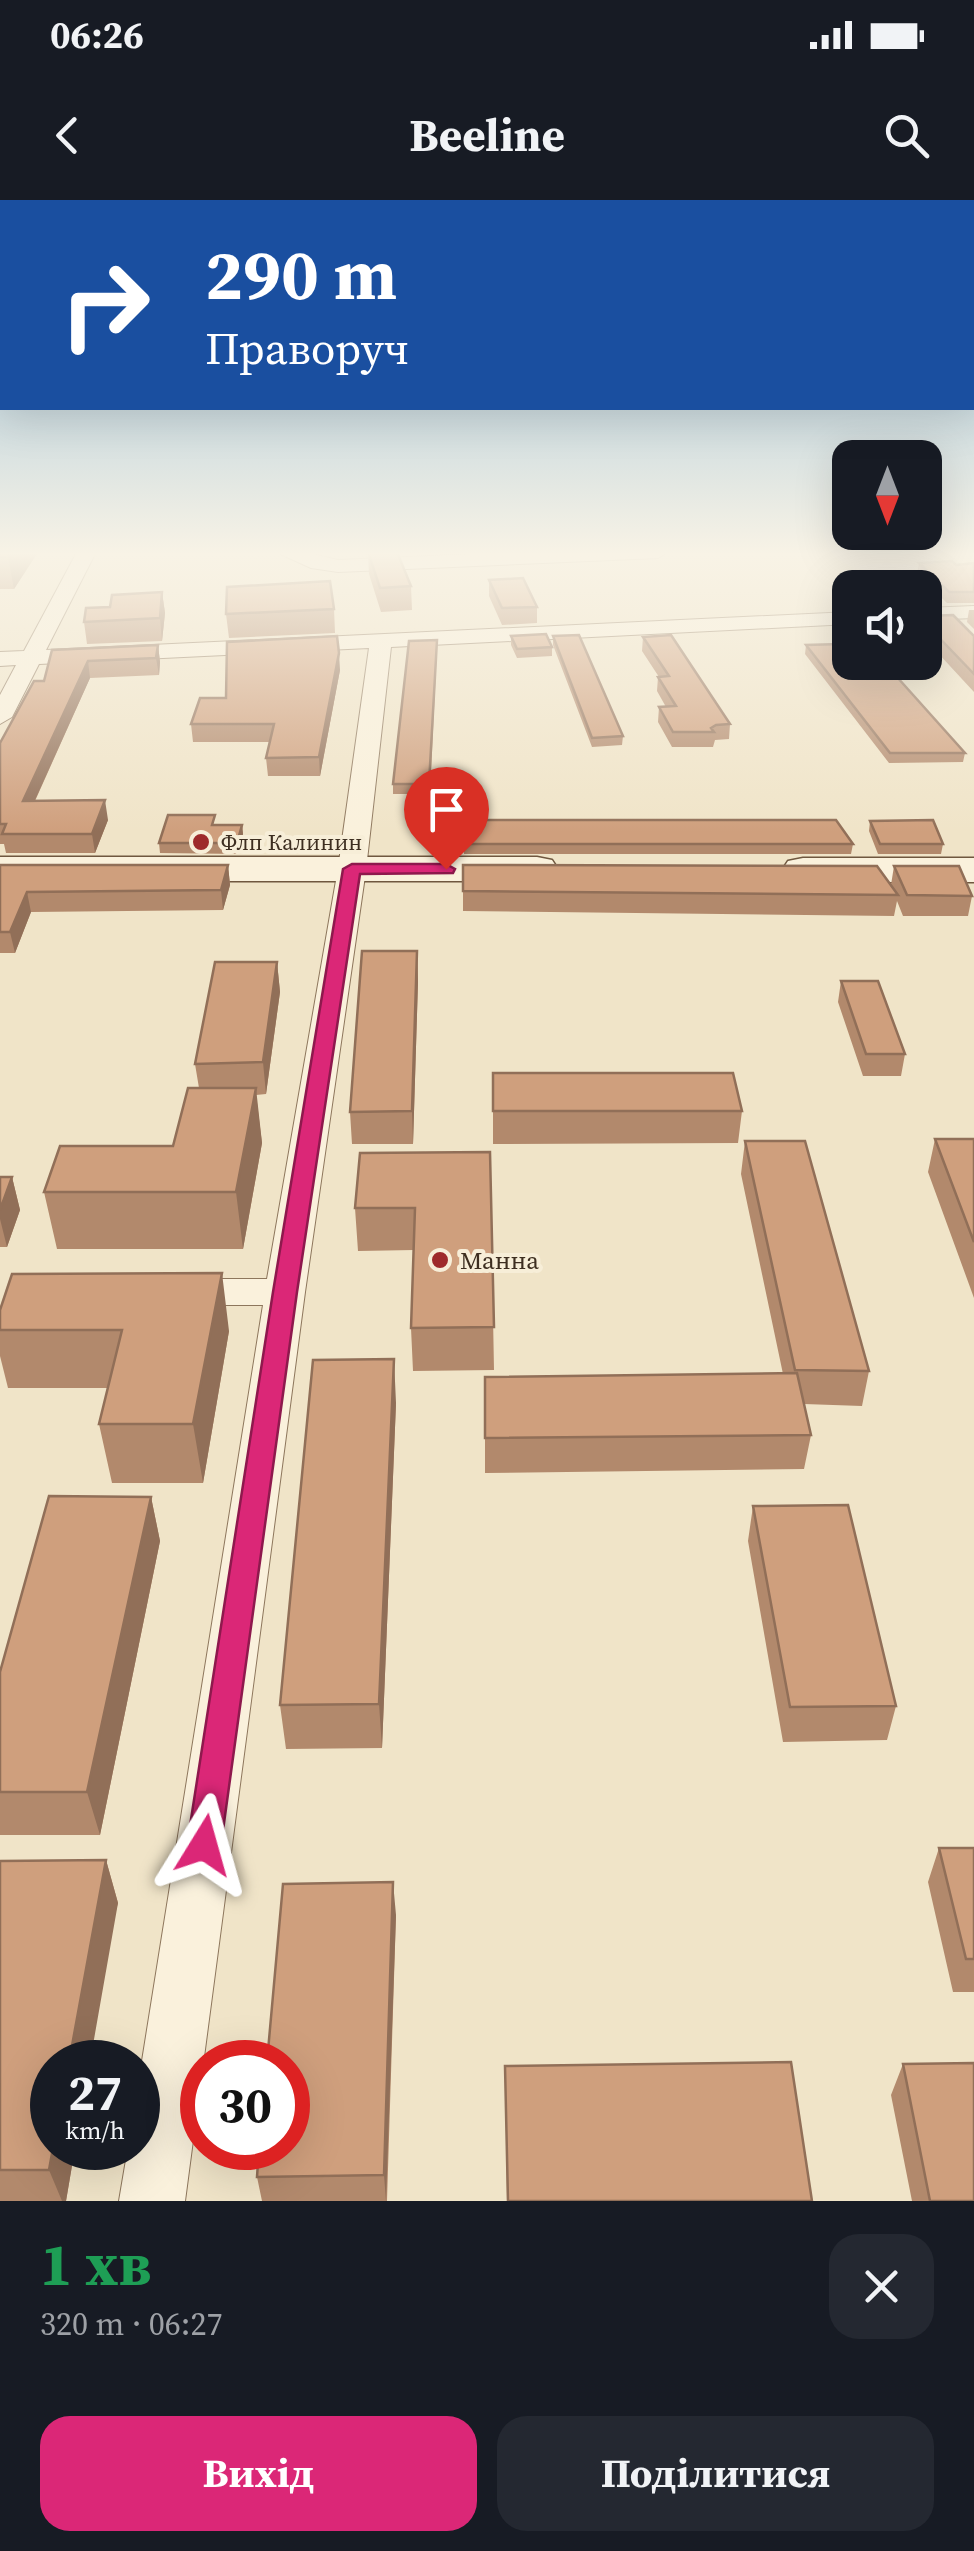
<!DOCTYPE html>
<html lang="uk">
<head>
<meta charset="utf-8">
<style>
  :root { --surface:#171b24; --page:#242831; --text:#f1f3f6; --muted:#9ea1a6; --accent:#db2777 }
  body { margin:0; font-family:"Source Serif 4",serif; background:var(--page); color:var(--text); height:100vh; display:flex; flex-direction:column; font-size:38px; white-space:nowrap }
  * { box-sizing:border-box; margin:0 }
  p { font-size:32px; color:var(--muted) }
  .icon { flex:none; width:55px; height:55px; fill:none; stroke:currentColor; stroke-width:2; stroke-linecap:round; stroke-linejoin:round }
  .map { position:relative; height:2001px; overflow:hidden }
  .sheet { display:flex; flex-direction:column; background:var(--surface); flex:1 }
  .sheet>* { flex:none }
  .guide { position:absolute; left:0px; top:0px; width:975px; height:210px; box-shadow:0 10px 40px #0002; background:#1a4fa0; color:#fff; overflow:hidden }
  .needle { width:65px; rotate:180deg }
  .fabs { position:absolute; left:832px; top:240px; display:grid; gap:20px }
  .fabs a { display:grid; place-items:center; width:110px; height:110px; border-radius:20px; background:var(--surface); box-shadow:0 10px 40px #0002; font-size:50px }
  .speed { position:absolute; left:30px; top:1840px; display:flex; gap:20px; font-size:50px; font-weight:700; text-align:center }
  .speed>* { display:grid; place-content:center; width:130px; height:130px; border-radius:50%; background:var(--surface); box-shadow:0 10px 40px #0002; line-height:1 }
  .speed small { font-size:25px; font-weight:400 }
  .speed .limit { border:15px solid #d22; background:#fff; color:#111 }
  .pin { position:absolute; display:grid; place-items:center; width:85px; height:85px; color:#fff; margin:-102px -42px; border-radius:50% 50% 50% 0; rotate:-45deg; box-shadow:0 0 10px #0007 }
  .pin .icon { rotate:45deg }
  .me { position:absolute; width:110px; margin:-55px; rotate:8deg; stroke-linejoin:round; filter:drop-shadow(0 0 8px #0008) }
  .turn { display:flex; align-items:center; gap:35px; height:210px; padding:0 40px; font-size:45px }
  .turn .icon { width:130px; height:130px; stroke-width:2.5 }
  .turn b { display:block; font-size:70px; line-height:85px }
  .round { display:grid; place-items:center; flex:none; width:105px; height:105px; border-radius:30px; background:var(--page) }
  .summary { display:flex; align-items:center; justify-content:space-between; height:170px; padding:0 40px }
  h1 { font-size:60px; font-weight:700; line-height:75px; color:#1e9e55 }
  .button { display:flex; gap:20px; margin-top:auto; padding:20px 40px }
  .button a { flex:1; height:115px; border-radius:30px; background:var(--accent); color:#fff; font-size:40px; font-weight:700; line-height:115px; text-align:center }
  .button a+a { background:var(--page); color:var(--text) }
  .status { display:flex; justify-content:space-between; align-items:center; height:70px; padding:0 50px; background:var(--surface); direction:ltr }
  .status svg { height:28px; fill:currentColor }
  header { display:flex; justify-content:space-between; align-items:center; height:130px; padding:0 40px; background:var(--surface); font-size:45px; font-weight:700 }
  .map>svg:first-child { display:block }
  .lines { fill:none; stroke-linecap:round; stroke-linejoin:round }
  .street-casing { stroke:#8d765c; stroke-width:2 }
  .secondary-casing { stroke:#6f573f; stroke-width:3 }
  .street { fill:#faf1dc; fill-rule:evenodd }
  .secondary { fill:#faf1dc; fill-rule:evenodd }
  .wall { fill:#b2896c }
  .shaded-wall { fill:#916f58 }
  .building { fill:#cf9f7d; stroke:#916f58; stroke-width:2.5 }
  .route { fill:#db2777; stroke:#8e194d; stroke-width:2.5 }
  .poi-dot { fill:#9e2a2b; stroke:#f7eed8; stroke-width:4 }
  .labels { text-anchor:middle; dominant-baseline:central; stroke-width:8; stroke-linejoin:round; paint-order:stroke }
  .far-poi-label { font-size:22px; fill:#3d2e20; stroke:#f7eed8; text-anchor:start }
  .poi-label { font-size:25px; fill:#3d2e20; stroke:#f7eed8; text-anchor:start }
</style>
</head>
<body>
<div class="status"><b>06:26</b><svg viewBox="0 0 49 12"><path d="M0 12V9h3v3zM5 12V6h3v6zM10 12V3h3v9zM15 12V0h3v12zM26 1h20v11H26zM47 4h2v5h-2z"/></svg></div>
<header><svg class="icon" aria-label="back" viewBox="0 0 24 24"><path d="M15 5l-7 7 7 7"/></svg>Beeline<svg class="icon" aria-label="search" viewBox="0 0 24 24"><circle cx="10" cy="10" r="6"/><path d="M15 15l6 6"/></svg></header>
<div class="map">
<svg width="974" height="2001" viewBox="0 0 974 2001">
  <rect width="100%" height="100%" fill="#f0e4c8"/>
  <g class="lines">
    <defs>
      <path id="street" d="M77,352H96L46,450L850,412V424L391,447L366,669L305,1092L185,2001H119L128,1948H138V1886L263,1105H172L158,1102L152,1092L158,1082L172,1079H267L338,669L369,448L39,464L12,517L0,524V495L16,465L0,466V452L24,451Z
        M276,352H304L338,360L522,352H667L658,358L338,372L311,368Z
        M974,406V418L925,420V408Z"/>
      <path id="secondary" d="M0,657H537L552,660L558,669L552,678L537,681H0Z
        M803,658H974V682H803L788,679L782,670L788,661Z"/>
    </defs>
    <use href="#street" class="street-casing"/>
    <use href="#secondary" class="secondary-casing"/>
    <use href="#street" class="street"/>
    <use href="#secondary" class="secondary"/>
  </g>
  <path class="wall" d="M0,352H38L14,389H0Z
    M365,352H397L411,386L412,410L381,412L369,374L368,355H365Z
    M919,363L956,365L974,363V403H947L917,374Z
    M489,380L537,407V423L502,425L489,396Z
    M162,392L165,413L162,441L87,444L84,422L110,407Z
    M334,409L335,433L229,438L226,414Z
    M969,410H974V429L967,422Z
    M925,416L974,436V492L925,439Z
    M511,436L552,447V456L517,458L511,445Z
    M553,436L623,536L622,545L592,547L553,445Z
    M643,437L730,524L729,539L715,540L713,547H672L658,522L659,507H666L657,491L658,477H659L642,451Z
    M158,445L160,462L159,475L90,478L35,601L108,620L95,653H6L4,644H0V543L44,481L52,450Z
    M806,445L888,478L965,553L963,562L889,563L805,454Z
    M437,448L430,594H393V584Z
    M340,470L320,576H268L266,558L270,542H193L191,524L226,498Z
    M464,620L853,644L851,654H464Z
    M870,621L943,644L941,654H878L869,631Z
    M216,625H242L243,634L238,654L160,653L159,643Z
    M0,665H228L230,685L223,710L31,712L15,753H0Z
    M463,665L891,685L894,666L972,696L968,716H903L897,701L894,716L463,711Z
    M417,751L418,782L413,944H352L350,912Z
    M277,762L280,792L266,894L256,895L262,943L243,1049H57L44,992L173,946L199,888L195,864Z
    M841,781L905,854L901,876H863L838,802Z
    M493,873L742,911L738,943L493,944Z
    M935,939H974V1098L928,972Z
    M745,941L869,1171L862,1206L804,1204L811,1235L804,1269L485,1273V1177L783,1174L741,974Z
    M490,952L494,1170L413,1171L411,1128L414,1050L358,1051L355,1008Z
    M0,977H12L20,1010L7,1047H0Z
    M0,1110L229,1131L203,1283H112L99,1224L108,1188H8L0,1156Z
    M396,1203L382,1548L286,1549L280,1505Z
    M151,1297L160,1341L100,1635H0V1472Z
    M753,1306L896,1506L887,1540L783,1542L748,1341Z
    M939,1648H974V1792H953L928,1682Z
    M106,1660L118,1703L52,1948H75L66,2001H0V1661Z
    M396,1715L387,2001H262L257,1977Z
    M903,1864L974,2001H912L891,1895Z
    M505,1866L812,2001H507Z"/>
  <path class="shaded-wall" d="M11,352H38L14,389L8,357Z
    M162,392L165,413L162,441L160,418Z
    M158,445L160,462L159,475L156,458Z
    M339,453L340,470L320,576L319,557Z
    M88,461L90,478L26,620L23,601Z
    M105,600L108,620L95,653L92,634Z
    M242,625L243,634L238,654L237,643Z
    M228,665L230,685L223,710L221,690Z
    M27,692L31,712L15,753L10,732Z
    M417,751L418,782L413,944L412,911Z
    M277,762L280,792L266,894L263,862Z
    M256,888L262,943L243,1049L236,992Z
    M12,977L20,1010L7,1047L0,1019V1010Z
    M222,1073L229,1131L203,1283L193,1224Z
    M394,1159L396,1203L382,1548L379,1504Z
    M151,1297L160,1341L100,1635L87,1592Z
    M106,1660L118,1703L90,1862H69Z
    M393,1682L396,1715L386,2001L384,1975Z
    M53,1948H75L66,2001H62L49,1970Z"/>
  <path class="building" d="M0,352H11L8,357H0Z
    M368,352H397L411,386L380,388Z
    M952,361L956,365L974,363V392H949L919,363Z
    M523,378L537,407L502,408L489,380Z
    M330,381L334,409L226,414L227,387Z
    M162,392L160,418L84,422L86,408L110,407L112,395Z
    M953,415L974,436V474L925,423V416Z
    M546,434L552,447L517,449L511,436Z
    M579,435L623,536L592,538L553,436Z
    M671,435L730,524L716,525L711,528L714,532H673L659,507L676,506L658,477L669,476L643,437Z
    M337,436L339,453L319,557L266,558L274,524H191L200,498H226L227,442Z
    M437,440L429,584H393L409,441Z
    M841,444L850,447V462H875L888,478L897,477L965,553H890L806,445Z
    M158,445L156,458L88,461L23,601L105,600L92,634H2L6,624H0V543L34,481H44L52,450Z
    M168,615H215L212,625H242L237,643H159Z
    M464,620H836L853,644H463Z
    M933,620L943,644H880L870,621Z
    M0,665H228L221,690L27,692L10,732H0Z
    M463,665L877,666L898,695L463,691Z
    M894,666H959L972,696L907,695Z
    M362,751H417L412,911L350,912Z
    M215,762H277L263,862L195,864Z
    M841,781H878L905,854H866Z
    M493,873H733L742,911H493Z
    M188,888H256L236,992H44L60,946H173Z
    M935,939H974V1042Z
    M745,941H805L869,1171L795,1170Z
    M490,952L494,1127L411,1128L415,1008H355L360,953Z
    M0,977H12L0,1010Z
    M222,1073L193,1224H99L122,1130H0V1110L12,1074Z
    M394,1159L379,1504L280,1505L313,1160Z
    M797,1173L811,1235L485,1238V1177Z
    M49,1296L151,1297L87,1592H0V1472Z
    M848,1305L896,1506L790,1507L753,1306Z
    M939,1648H974V1759H966Z
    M106,1660L69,1862H52L53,1948L49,1970H0V1661Z
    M393,1682L384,1975L257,1977L259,1948H288V1862H267L283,1684Z
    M791,1862L812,2001H508L505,1866Z
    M974,1863V2001H930L903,1864Z"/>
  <linearGradient id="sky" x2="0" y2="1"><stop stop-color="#8fbad6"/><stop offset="0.56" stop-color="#f8f3e6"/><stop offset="1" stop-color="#f8f3e6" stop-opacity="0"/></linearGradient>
  <rect width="974" height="632" fill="url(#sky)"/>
  <path class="route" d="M446,664L455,669L453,673L360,674L297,1092L221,1645L216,1656L204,1661L192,1656L187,1645L273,1092L343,669L352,664Z"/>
  <g class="poi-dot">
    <circle cx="201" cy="642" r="10"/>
    <circle cx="440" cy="1060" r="10"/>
  </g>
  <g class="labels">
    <g class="far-poi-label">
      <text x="221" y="642">Флп Калинин</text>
    </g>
    <g class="poi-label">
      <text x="460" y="1060">Манна</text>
    </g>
  </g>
</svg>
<div class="fabs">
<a><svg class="needle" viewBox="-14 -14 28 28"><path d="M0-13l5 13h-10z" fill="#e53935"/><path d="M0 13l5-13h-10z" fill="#9ea1a6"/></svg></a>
<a><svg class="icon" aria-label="sound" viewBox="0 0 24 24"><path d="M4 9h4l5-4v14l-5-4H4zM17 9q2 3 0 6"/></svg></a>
</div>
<div class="speed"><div>27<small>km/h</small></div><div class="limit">30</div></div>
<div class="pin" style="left:446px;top:669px;background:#d93025"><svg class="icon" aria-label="arrive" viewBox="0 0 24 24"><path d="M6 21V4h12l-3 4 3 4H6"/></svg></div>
<svg class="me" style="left:204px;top:1645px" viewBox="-20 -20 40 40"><path d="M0-17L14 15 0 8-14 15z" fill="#db2777" stroke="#fff" stroke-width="4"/></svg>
<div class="guide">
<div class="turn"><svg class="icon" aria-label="right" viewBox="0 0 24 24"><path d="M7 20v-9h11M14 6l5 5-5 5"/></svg><div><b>290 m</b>Праворуч</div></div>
</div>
</div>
<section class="sheet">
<div class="summary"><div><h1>1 хв</h1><p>320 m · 06:27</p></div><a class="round"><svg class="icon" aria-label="close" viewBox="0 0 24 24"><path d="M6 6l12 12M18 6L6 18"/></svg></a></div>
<div class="button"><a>Вихід</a><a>Поділитися</a></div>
</section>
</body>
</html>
